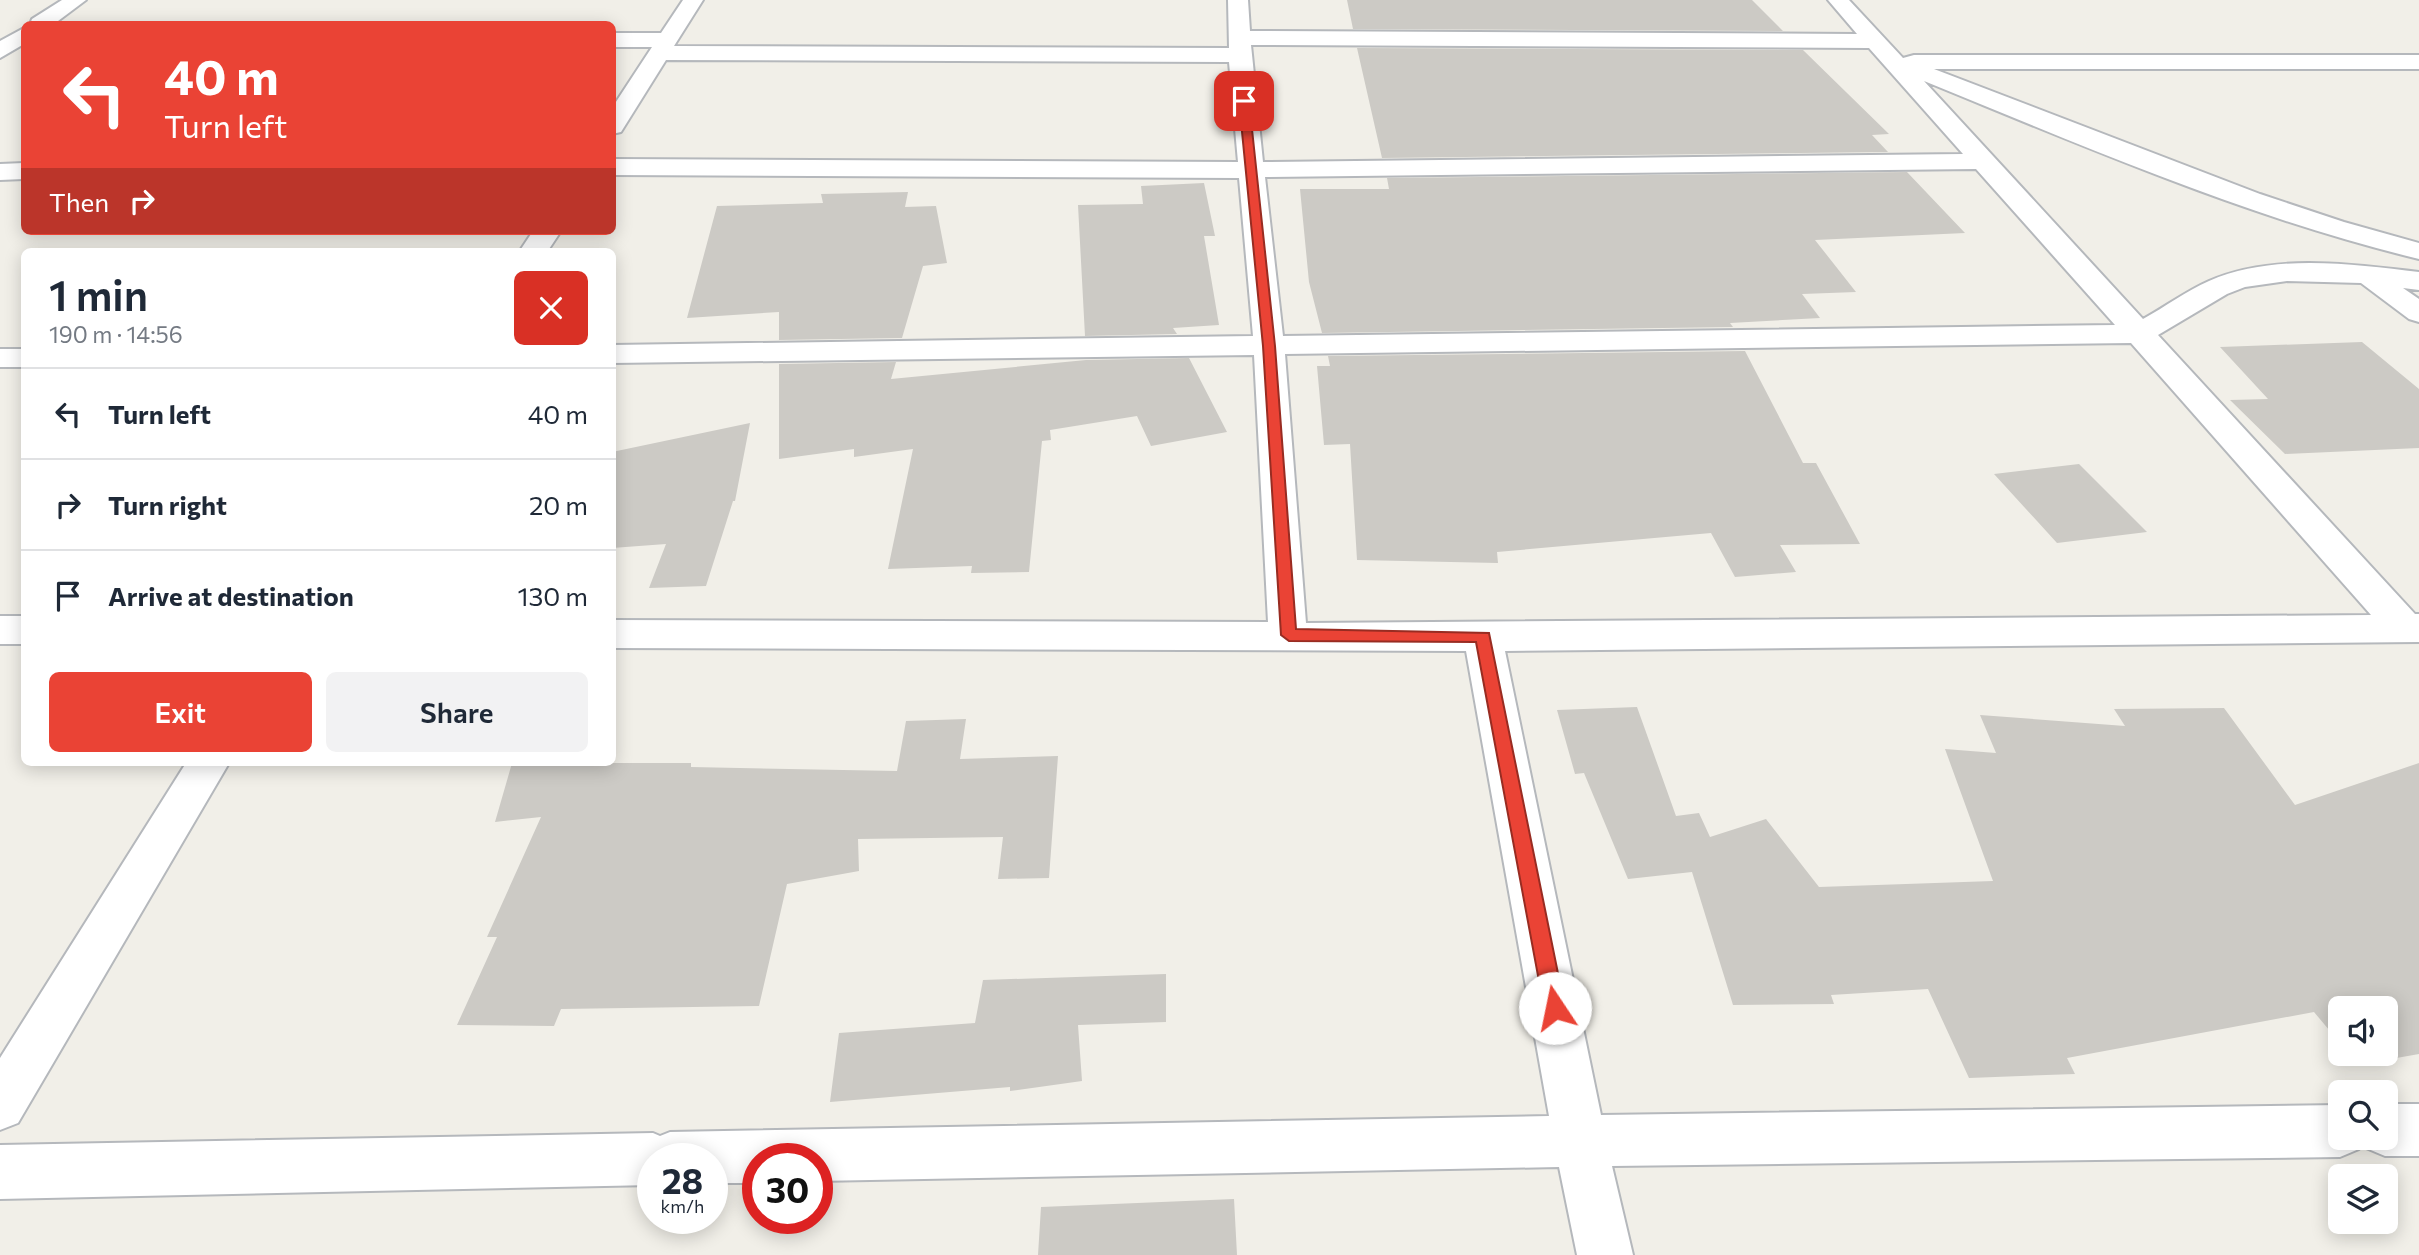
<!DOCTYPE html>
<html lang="en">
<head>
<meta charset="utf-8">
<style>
  :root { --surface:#fff; --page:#f2f2f3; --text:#1f2937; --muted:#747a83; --line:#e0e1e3; --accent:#ea4335 }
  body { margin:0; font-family:Commissioner,sans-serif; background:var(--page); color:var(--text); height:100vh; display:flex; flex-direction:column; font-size:26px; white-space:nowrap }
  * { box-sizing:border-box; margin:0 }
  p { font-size:23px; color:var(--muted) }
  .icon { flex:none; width:38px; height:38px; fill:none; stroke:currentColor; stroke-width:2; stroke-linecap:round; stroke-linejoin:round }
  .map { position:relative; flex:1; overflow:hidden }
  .sheet { position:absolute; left:21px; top:248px; width:595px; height:518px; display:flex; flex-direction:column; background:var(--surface); border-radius:10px; box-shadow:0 4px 18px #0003 }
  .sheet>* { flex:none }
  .top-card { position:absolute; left:21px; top:21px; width:595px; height:214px; border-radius:10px; box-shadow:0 4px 18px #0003; background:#ea4335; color:#fff; overflow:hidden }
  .controls { position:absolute; left:2328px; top:996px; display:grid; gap:14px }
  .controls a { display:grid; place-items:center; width:70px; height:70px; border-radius:10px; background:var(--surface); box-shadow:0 4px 18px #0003; font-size:35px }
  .speed { position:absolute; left:637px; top:1143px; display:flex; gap:14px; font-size:35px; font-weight:700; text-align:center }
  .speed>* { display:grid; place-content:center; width:91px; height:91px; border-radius:50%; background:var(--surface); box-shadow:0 4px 18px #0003; line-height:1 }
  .speed small { font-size:18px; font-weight:400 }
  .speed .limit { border:10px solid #d22; background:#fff; color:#111 }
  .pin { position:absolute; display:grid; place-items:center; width:60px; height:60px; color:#fff; margin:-30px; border-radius:14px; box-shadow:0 4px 10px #0006 }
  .me { position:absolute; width:77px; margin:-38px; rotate:349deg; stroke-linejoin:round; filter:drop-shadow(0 0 5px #0008) }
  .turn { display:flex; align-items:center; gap:24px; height:147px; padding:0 28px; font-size:32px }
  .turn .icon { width:91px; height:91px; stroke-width:2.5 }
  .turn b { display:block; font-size:49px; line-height:60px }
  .then { display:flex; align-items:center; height:66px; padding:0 28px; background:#0003; gap:14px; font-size:26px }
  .round { display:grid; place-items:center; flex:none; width:74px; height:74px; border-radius:10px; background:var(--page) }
  .head { display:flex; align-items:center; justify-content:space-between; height:119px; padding:0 28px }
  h1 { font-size:42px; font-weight:600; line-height:52px }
  .action { display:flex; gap:14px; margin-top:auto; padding:14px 28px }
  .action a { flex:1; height:80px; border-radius:10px; background:var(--accent); color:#fff; font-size:28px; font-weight:600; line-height:80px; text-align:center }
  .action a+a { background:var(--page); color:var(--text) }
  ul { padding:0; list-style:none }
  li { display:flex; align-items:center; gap:21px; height:91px; padding:0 28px; border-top:2px solid var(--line) }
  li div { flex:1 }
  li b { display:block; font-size:26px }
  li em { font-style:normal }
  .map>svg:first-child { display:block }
  .building { fill:#cccac5 }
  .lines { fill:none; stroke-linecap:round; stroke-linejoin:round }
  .minor-casing { stroke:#b5b8bc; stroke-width:4 }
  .minor { fill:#fff; fill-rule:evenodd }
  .route { fill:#ea4335; stroke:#982c22; stroke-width:2 }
</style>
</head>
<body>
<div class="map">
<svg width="2419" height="1255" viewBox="0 0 2419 1255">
  <rect width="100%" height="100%" fill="#f1efe8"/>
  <path class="building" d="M1347,0H1752L1783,31L1353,29Z
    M1357,48L1803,50L1889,134L1872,135L1888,152L1382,158Z
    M1907,172L1965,233L1815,240L1856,292L1802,294L1820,318L1730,323L1733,327L1322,333L1309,282L1300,189H1389L1387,178Z
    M1204,183L1215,236H1204L1219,325L1173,328L1177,334L1085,336L1078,205L1143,204L1141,186Z
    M908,192L905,207L936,206L947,263L923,266L902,338L779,340V312L687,318L717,206L823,203L821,194Z
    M2362,342L2419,389V448L2285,454L2230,400L2268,399L2220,347Z
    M1745,351L1803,463H1816L1860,544L1780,545L1796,572L1735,577L1711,533L1497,552L1498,563L1357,560L1350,444L1324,445L1317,366H1330L1328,356Z
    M1189,358L1227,432L1151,446L1137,416L1050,430L1051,440L1042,441L1029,572L971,573L972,566L888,569L913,449L854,457V449L779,459V364L896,362L891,379L1086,360Z
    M750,423L735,501H733L706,586L649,588L666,544L612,548V452Z
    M2079,464L2147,532L2057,543L1994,474Z
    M1637,707L1676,816L1699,813L1710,837L1766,819L1819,887L1993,881L1945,749L1996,753L1980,715L2125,726L2114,709L2224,708L2295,805L2419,763V1054L2357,1065L2348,1054H2385V1008H2340V1043L2314,1012L2067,1058L2075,1074L1969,1078L1928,989L1831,995L1834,1004L1733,1005L1692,872L1628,879L1584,773L1575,774L1557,710Z
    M966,719L960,759L1058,756L1049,878L998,879L1003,837L858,839L859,871L787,884L759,1006L561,1009L554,1026L457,1025L497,937H487L541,817L495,822L512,763H691V767L897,771L906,721Z
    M1166,974V1022L1078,1025L1082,1081L1010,1091V1087L830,1102L839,1033L975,1023L983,980Z
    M1234,1199L1237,1255H1038L1041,1207Z"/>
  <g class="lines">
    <defs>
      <path id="minor" d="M62,0H86L54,24H30L32,19Z
        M683,0H703L674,46L1229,48L1228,0H1248L1250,31L1857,34L1828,0H1849L1903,58L1914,55H2419V69H1934L2260,194L2344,222L2419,243V259C2249,218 2086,147 1924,81L2143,319C2165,307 2186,291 2209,281C2274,253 2351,264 2419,272V290L2403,288L2419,299V322L2409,319L2361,283L2287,281L2245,287L2227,294L2158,335L2415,614H2419V642L1505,651L1601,1115L2340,1105V1138H2385V1104H2419V1156H2385L2366,1148L2363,1140L2359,1149L2340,1157L1612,1166L1633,1255H1577L1559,1167L817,1181V1158H758V1183H712V1158H653V1185L0,1199V1145L653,1133L660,1136L670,1132L1549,1116L1466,651L612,648V620L1268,622L1254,355L612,363V345L1253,336L1239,178L612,175V159L1238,162L1229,62L666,60L621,132L612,134V108L652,47H612V33H661ZM1251,45L1869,48L1963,154L1263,162ZM1976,169L2115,325L1283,336L1265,177ZM2131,343L2371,615L1306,623L1285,354Z
        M24,28V44L0,58V41Z
        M24,163V179L0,180V164Z
        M533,231H561L547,252H519Z
        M0,349H24V367H0Z
        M0,616H24V644H0Z
        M186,763H229L18,1123L0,1130V1058Z"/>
    </defs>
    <use href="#minor" class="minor-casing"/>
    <use href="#minor" class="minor"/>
  </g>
  <path class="route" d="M1244,98L1249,101L1275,346L1296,629L1489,633L1565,1008L1562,1015L1555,1017L1547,1015L1544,1008L1476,642L1289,641L1281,635L1263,346L1239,101Z"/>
</svg>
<div class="controls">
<a><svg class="icon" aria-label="sound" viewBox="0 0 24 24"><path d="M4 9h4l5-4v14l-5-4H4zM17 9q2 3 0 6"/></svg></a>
<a><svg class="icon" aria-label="search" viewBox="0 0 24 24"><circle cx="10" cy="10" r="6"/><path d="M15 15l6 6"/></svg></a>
<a><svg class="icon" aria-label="layers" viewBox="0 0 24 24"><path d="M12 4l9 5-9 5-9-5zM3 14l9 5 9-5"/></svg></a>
</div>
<div class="speed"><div>28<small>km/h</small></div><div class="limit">30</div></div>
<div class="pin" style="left:1244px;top:101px;background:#d93025"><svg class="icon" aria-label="arrive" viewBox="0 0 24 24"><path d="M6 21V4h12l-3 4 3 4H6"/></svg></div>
<svg class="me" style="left:1555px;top:1008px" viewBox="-20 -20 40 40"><circle r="19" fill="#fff"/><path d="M0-13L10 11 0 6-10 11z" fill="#ea4335"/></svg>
<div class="top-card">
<div class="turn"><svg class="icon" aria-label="left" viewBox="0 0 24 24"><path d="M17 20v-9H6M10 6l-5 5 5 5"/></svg><div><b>40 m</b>Turn left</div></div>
<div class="then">Then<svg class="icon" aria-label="right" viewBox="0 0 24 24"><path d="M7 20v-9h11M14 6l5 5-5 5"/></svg></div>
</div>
<section class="sheet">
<div class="head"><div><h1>1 min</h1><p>190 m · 14:56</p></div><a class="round" style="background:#d93025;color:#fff"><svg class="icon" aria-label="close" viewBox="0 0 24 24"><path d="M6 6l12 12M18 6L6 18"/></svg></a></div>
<ul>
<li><svg class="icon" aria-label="left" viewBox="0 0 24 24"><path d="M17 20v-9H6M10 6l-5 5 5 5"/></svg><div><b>Turn left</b></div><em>40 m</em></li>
<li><svg class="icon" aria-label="right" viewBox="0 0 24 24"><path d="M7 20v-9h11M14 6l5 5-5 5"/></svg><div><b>Turn right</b></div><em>20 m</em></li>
<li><svg class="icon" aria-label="arrive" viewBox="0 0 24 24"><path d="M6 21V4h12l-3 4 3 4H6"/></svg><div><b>Arrive at destination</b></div><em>130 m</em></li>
</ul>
<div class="action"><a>Exit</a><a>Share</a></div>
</section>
</div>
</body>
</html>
